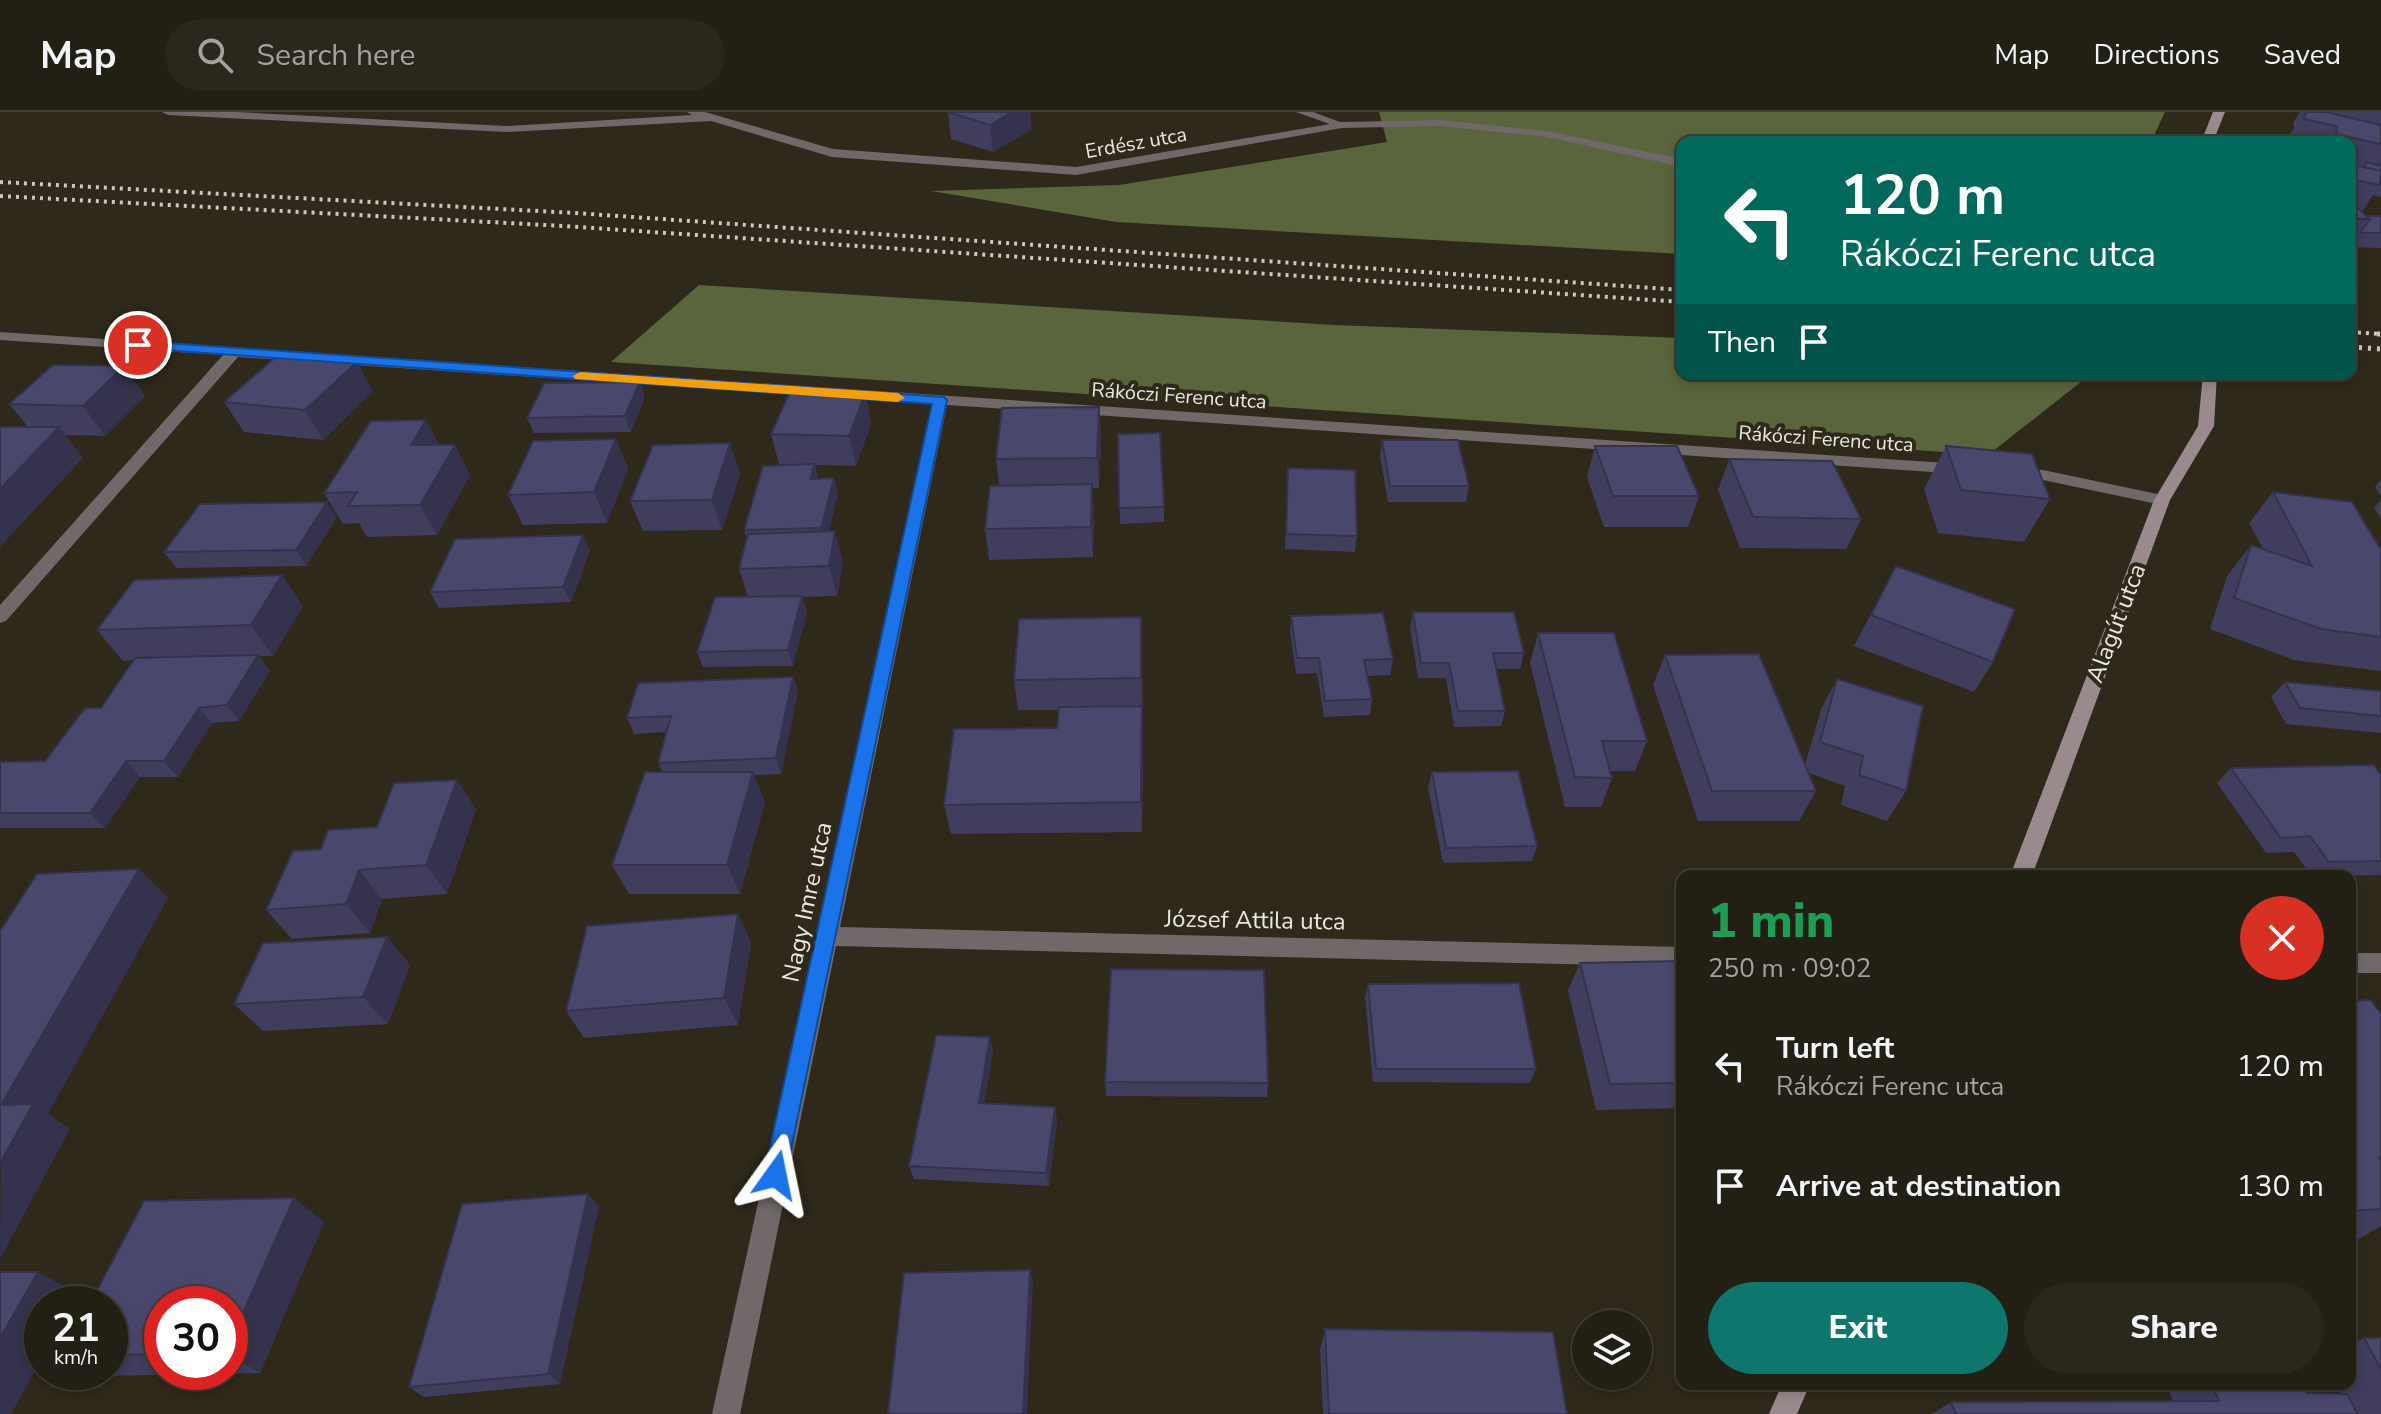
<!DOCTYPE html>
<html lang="en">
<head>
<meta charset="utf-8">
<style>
  :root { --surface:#221f14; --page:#2a271d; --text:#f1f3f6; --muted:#a2a2a0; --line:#3f3d34; --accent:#0f766e }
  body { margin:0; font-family:"Nunito Sans",sans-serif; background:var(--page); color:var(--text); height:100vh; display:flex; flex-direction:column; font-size:30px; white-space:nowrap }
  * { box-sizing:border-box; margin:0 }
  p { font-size:26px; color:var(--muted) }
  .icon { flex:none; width:44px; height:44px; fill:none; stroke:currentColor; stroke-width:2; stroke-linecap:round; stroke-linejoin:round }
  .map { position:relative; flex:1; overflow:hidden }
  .drawer { position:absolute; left:1676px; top:758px; width:680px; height:520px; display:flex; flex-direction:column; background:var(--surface); border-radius:16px; box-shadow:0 4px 12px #0003,0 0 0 2px var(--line) }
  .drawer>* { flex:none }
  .hud { position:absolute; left:1676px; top:24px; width:680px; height:244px; border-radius:16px; box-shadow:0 4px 12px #0003,0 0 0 2px var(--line); background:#00695c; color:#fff; overflow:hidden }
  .fabs { position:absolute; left:1572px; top:1198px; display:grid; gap:16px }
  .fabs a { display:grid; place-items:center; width:80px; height:80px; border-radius:50%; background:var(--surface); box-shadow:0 4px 12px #0003,0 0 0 2px var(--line); font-size:40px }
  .speed { position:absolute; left:24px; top:1174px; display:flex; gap:16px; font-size:40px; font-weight:700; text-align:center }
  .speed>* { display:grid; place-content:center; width:104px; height:104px; border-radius:50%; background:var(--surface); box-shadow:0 4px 12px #0003,0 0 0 2px var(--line); line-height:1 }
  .speed small { font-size:20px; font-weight:400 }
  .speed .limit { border:12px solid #d22; background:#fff; color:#111 }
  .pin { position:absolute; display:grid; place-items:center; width:68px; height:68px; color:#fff; margin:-34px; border:4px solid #fff; border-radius:50%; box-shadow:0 2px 8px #0007 }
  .me { position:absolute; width:88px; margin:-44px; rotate:12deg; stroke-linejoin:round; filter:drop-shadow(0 0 6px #0008) }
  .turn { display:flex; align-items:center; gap:28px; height:168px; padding:0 32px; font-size:36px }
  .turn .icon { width:104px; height:104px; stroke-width:2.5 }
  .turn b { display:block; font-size:56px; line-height:68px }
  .then { display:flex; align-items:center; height:76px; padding:0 32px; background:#0003; gap:16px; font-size:30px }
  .round { display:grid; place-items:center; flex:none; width:84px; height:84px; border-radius:42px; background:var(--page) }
  .headline { display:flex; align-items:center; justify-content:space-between; height:136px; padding:0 32px }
  h1 { font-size:48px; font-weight:800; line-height:60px; color:#1e9e55 }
  .action { display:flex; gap:16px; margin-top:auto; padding:16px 32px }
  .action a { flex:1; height:92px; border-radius:48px; background:var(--accent); color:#fff; font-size:32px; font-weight:800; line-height:92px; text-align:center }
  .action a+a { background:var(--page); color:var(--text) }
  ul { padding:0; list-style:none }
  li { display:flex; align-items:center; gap:24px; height:120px; padding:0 32px }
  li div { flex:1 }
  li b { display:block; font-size:30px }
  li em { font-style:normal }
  header { display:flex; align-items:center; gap:48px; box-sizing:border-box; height:112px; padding:0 40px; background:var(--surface); border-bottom:2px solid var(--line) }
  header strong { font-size:38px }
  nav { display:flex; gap:44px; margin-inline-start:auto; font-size:28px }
  .search { width:560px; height:72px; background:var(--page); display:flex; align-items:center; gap:20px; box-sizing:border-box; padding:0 28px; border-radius:44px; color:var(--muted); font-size:30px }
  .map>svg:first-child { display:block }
  .forest { fill:#5a643d }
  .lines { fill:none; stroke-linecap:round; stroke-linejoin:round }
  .lane { fill:#716869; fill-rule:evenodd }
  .street { fill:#716869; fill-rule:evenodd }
  .secondary { fill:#998b8d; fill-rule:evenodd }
  .rail-far1 { stroke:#ccc8be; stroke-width:4; stroke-dasharray:3 5; stroke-linecap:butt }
  .rail { stroke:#ccc8be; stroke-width:5; stroke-dasharray:3 6; stroke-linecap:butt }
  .wall { fill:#403d5d; fill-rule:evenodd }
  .shaded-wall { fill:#34324c }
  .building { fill:#4a476c; stroke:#34324c; stroke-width:2 }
  .route { fill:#1a73e8; stroke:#114b97; stroke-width:2 }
  .slow { fill:#f59e0b }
  .labels { text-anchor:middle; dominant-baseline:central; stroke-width:8; stroke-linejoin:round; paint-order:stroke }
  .far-street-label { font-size:20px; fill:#eae7de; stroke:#2e291a }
  .street-label { font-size:24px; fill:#eae7de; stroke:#2e291a }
</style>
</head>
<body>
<header>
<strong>Map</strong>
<div class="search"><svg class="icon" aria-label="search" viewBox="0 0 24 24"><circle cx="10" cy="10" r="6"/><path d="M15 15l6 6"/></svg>Search here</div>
<nav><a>Map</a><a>Directions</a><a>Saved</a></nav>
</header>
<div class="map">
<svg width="2381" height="1302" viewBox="0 0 2381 1302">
  <rect width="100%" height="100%" fill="#2e291a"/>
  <path class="forest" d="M1379,0H2165L2151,30H1682V142L1116,110L931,79L1119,73L1387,30Z
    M699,173L1334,213L1682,226V262H2091L1988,343L611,250Z"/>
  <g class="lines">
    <path class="lane" d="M1296,0H1313L1348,13L1338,15Z"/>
    <path class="street" d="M162,0H236L506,14L692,3L687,0H705L833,37L1076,55L1342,10L1440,8L1547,19L1682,47V55L1547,25L1440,14L1342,16L1076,63L832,45L711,9L506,20L168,3Z
      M0,220L1961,352L1969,357L1961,362L947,293L840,815L1682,835V855L836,834L740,1302H712L932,292L238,245L6,509L0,511V493L223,243L0,228Z
      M2013,356L2043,358L2162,383L2170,388L2162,393L2043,368L2007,364L2005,361Z
      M2350,841H2381V861H2350Z"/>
    <path class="secondary" d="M2213,0H2225L2213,30H2201Z
      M2203,262H2217L2214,314L2170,388L2032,764H2010L2154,388L2198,314Z
      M1782,1272H1810L1797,1302H1769Z"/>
    <path class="rail-far1" d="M0,70L575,101L1682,178
      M0,84L564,114L1682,190
      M2350,220L2381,222"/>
    <path class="rail" d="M2377,222H2381
      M2350,235L2381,237"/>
  </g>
  <path class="wall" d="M948,0L1032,17L993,40L951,27Z
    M2300,0H2381V85L2373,83L2362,100L2366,104H2381V136L2350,135V30H2288L2290,22L2295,15H2293L2294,9Z
    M124,254L145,284L105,324L65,323L83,346L28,315L9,292Z
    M373,279L323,328L244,320L224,290Z
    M865,282L871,312L856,354L815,353L818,366H834L838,382L829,419L843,449L837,484L802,485L807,500L793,554L703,555L697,540L748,485L739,457L747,426L744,418L805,353L779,352L771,322Z
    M645,285L631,320L534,321L527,306Z
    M426,308L439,333L470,363L437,423L367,425L359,411L343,412L324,381Z
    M1118,322L1164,395V410L1120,412Z
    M1101,325L1099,376H1092L1094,402L1093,445L989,448L985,417L999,373L996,347Z
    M616,327L628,357L607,411L523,413L508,383Z
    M1382,328L1469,374L1466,390H1388L1380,344Z
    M730,331L740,362L722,418L643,419L630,389Z
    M1595,334L1699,384L1688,415H1604L1587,365Z
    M1946,334L2050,387L2024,430L1938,421L1924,377Z
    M1729,347L1861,407L1846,437L1740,436L1718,378Z
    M1288,356L1357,424L1355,440L1285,437Z
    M2381,367V384L2375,375Z
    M2273,380L2381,438V559L2294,548L2210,517L2227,464L2251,433L2263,437L2249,411Z
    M2381,388V407L2374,396Z
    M337,405L306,454L176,456L164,440Z
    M583,423L590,438L571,490L439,496L430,480Z
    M1896,454L1993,550L1974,580L1854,534Z
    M303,494L273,544H259L270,559L239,609L212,611L178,665H140L105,716H0V650L45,649L101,596L134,548L123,549L97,518Z
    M1413,500L1524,541L1520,557H1496L1505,599L1501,614L1454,615L1446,566H1418L1410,516Z
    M1291,504L1393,547L1390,563L1367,564L1372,587L1370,603L1324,605L1317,561L1296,562L1290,519Z
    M1538,521L1647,629L1635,659H1610L1612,666L1601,695H1565L1530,551Z
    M1142,535L1143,624L1142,720L951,722L944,693L1057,616L1059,598H1018L1014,568Z
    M1665,543L1805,653L1821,597L1837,567L1906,679L1887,709L1841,693L1845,674L1809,661L1816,679L1799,709H1698L1653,573Z
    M793,565L798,580L781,662L754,663L765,690L740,782H629L612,753L662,660L658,651L667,620L634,622L627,606Z
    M2285,570L2381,579V621L2286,612L2271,585Z
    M2231,656L2381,663V763L2312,764L2294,740L2266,741L2217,671Z
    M1432,660L1537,734L1532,749L1443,751L1428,676Z
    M476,697L447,782L382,787L370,821L292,827L266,798L377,715Z
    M387,825L410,853L388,912L263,919L234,892Z
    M751,830L738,913L584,926L566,899Z
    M1682,849V996L1596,998L1568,878L1580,851Z
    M1368,872L1536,957L1530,971L1373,970L1365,886Z
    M2350,889L2381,902V1114L2355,1129H2350Z
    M990,925L993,939L984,992L1055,995L1057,1008L1049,1074L914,1067L909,1054Z
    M1105,970L1268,971L1267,985L1106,984Z
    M294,1086L324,1110L260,1261L104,1264L96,1260H110V1192ZM162,1192H230V1260H162Z
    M599,1094L560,1272L424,1285L409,1275Z
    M1325,1217L1567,1302H1323L1320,1238Z
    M2364,1226H2381V1302H1932L1951,1290L2173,1289L2166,1273L2167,1272H2303L2307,1281L2341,1282L2336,1272H2350V1233Z"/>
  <path class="shaded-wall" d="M1012,0H1030L1032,17L993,40L990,13Z
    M357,250L373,279L323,328L305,298Z
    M124,254L145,284L105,324L83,294Z
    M640,270L645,285L631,320L625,304Z
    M865,282L871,312L856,354L849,324Z
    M1099,295L1101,325L1099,376L1097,346Z
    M426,308L442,338L411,333Z
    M59,315L83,346L0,435V377Z
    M616,327L628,357L607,411L594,380Z
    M730,331L740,362L722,418L712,388Z
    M455,333L470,363L437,423L420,393Z
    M814,352L818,368L811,367Z
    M834,366L838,382L826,432L821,416Z
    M1092,372L1094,402L1093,445L1091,415Z
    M327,390L337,405L306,454L296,438Z
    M835,419L843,449L837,484L829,454Z
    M583,423L590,438L571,490L563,475Z
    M282,463L303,494L273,544L251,513Z
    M802,484L807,500L793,554L788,538Z
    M1141,505L1142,535V596L1141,566Z
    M258,543L270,559L239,609L227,593Z
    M793,565L798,580L781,662L776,646Z
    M1142,594L1143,624L1142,720L1141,690Z
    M199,596L212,611L178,665L164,649Z
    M126,649L140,665L105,716L90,701Z
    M753,660L765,690L740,782L727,753Z
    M457,668L476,697L447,782L426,753Z
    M139,757L168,786L48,1002L70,1017L0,1147L1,993Z
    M359,758L382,787L370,821L346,792Z
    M738,802L751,830L738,913L724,886Z
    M387,825L410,853L388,912L363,885Z
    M990,925L993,939L982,1005L979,991Z
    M1055,995L1057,1008L1049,1074L1046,1061Z
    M588,1082L599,1094L560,1272L548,1262Z
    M294,1086L324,1110L260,1261L230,1244V1230Z
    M1030,1158L1033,1169L1027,1302H1023Z
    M38,1160L78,1182L72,1192H42V1247L11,1302H0V1226Z"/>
  <path class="building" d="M948,0H1012L990,13Z
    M2306,0H2326L2381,13V32L2336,22L2337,14L2304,7Z
    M2366,50L2381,54V59L2364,55Z
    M2350,52L2381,59L2380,73L2350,67Z
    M2350,89L2370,107H2350Z
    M2366,104H2381V121H2360L2370,107Z
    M279,242L357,250L305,298L224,290Z
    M53,253L124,254L83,294L9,292Z
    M640,270L625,304L527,306L544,271Z
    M790,280L865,282L849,324L771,322Z
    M1099,295L1097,346L996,347L1002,296Z
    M426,308L411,333H455L420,393L348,394L357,380L324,381L371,309Z
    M0,315H59L0,377Z
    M1160,321L1164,395L1119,396L1118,322Z
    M616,327L594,380L508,383L533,329Z
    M1382,328H1458L1469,374H1390Z
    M730,331L712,388L630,389L653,333Z
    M1595,334H1677L1699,384H1613Z
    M1946,334L2032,342L2050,387L1961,378Z
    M1729,347L1832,349L1861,407L1753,405Z
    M814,352L811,367L834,366L821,416L744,418L763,354Z
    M1288,356L1355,358L1357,424L1286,422Z
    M1092,372L1091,415L985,417L990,374Z
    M2273,380L2352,390L2381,438V525L2321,517L2234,486L2251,433L2312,454Z
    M327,390L296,438L164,440L200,392Z
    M835,419L829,454L739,457L748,422Z
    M583,423L563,475L430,480L455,427Z
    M1896,454L2015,497L1993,550L1871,503Z
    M282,463L251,513L97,518L134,468Z
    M802,484L788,538L697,540L715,485Z
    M1413,500H1514L1524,541H1493L1505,599H1458L1449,551H1421Z
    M1383,501L1393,547L1364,548L1372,587L1325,589L1319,546H1297L1291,504Z
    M1141,505V566L1014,568L1019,507Z
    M1538,521H1614L1647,629H1602L1612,666L1575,665Z
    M1759,542L1816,679H1712L1665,543Z
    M258,543L227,593L199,596L164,649H126L90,701H0V650L45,649L85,596H101L135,546Z
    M793,565L776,646L658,651L671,604L627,606L638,571Z
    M1837,567L1923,594L1906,679L1859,663L1863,644L1820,630Z
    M2285,570L2381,579V604L2300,596Z
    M1142,594L1141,690L944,693L954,617L1057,616L1059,595Z
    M2374,653L2381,663V749L2329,750L2310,724L2281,726L2231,656Z
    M1518,659L1537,734L1446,736L1432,660Z
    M645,660H753L727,753H612Z
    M457,668L426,753L359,758L346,792L266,798L293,739L321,737L328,718L377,715L394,671Z
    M139,757L1,993L33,992L0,1051V819L37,762Z
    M738,802L724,886L566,899L587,814Z
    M387,825L363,885L234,892L263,831Z
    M1682,849V971L1610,972L1580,851Z
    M1111,857L1264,858L1268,971L1105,970Z
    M1519,871L1536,957H1376L1368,872Z
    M2371,888L2381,902V1045L2379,1046L2381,1048V1097L2350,1099V889Z
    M936,923L990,925L979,991L1055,995L1046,1061L909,1054Z
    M588,1082L548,1262L409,1275L462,1092Z
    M294,1086L230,1230V1192H162V1242L110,1243V1192H90L144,1089Z
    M1030,1158L1023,1302H888L904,1161Z
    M0,1160H38L0,1226Z
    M1325,1217L1553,1220L1567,1302H1329Z
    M2364,1226H2381V1257Z
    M2211,1272H2303L2307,1281L2347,1282L2358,1302H1956L1951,1290L2219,1289Z"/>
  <path class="route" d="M138,229L944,285L947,288L784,1071L776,1074L767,1071L764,1063L932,292L133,236V230Z"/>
  <path class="slow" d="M580,260L898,281L905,286L898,290L575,267L573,264Z"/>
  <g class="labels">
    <g class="far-street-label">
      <text transform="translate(1136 31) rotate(-10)">Erdész utca</text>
      <text transform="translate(1179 284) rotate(4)">Rákóczi Ferenc utca</text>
      <text transform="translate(1826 327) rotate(4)">Rákóczi Ferenc utca</text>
    </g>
    <g class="street-label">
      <text transform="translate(2116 511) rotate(-69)">Alagút utca</text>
      <text transform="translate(807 790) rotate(-78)">Nagy Imre utca</text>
      <text transform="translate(1255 808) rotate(1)">József Attila utca</text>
    </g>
  </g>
</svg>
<div class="fabs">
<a><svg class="icon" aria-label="layers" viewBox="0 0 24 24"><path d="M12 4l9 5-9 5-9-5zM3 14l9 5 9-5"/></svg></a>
</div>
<div class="speed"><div>21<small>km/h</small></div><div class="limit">30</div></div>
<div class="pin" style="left:138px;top:233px;background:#d93025"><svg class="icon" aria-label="arrive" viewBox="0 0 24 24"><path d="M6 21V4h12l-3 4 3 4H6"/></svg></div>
<svg class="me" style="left:776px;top:1063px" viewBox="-20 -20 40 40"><path d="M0-17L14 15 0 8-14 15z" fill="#1a73e8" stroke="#fff" stroke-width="4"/></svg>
<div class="hud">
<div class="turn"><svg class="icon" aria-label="left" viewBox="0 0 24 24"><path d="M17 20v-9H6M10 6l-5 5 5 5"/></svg><div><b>120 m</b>Rákóczi Ferenc utca</div></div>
<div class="then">Then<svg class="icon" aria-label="arrive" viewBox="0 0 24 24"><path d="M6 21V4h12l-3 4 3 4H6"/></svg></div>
</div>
<section class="drawer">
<div class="headline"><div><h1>1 min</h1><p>250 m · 09:02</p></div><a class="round" style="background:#d93025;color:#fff"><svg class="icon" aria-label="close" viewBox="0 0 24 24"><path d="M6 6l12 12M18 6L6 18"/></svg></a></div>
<ul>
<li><svg class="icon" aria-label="left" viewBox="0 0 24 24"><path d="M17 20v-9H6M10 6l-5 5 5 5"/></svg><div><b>Turn left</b><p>Rákóczi Ferenc utca</p></div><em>120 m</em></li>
<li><svg class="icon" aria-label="arrive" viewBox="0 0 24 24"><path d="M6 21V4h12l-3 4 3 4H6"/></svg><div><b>Arrive at destination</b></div><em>130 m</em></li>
</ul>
<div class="action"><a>Exit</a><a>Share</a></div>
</section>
</div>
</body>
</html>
